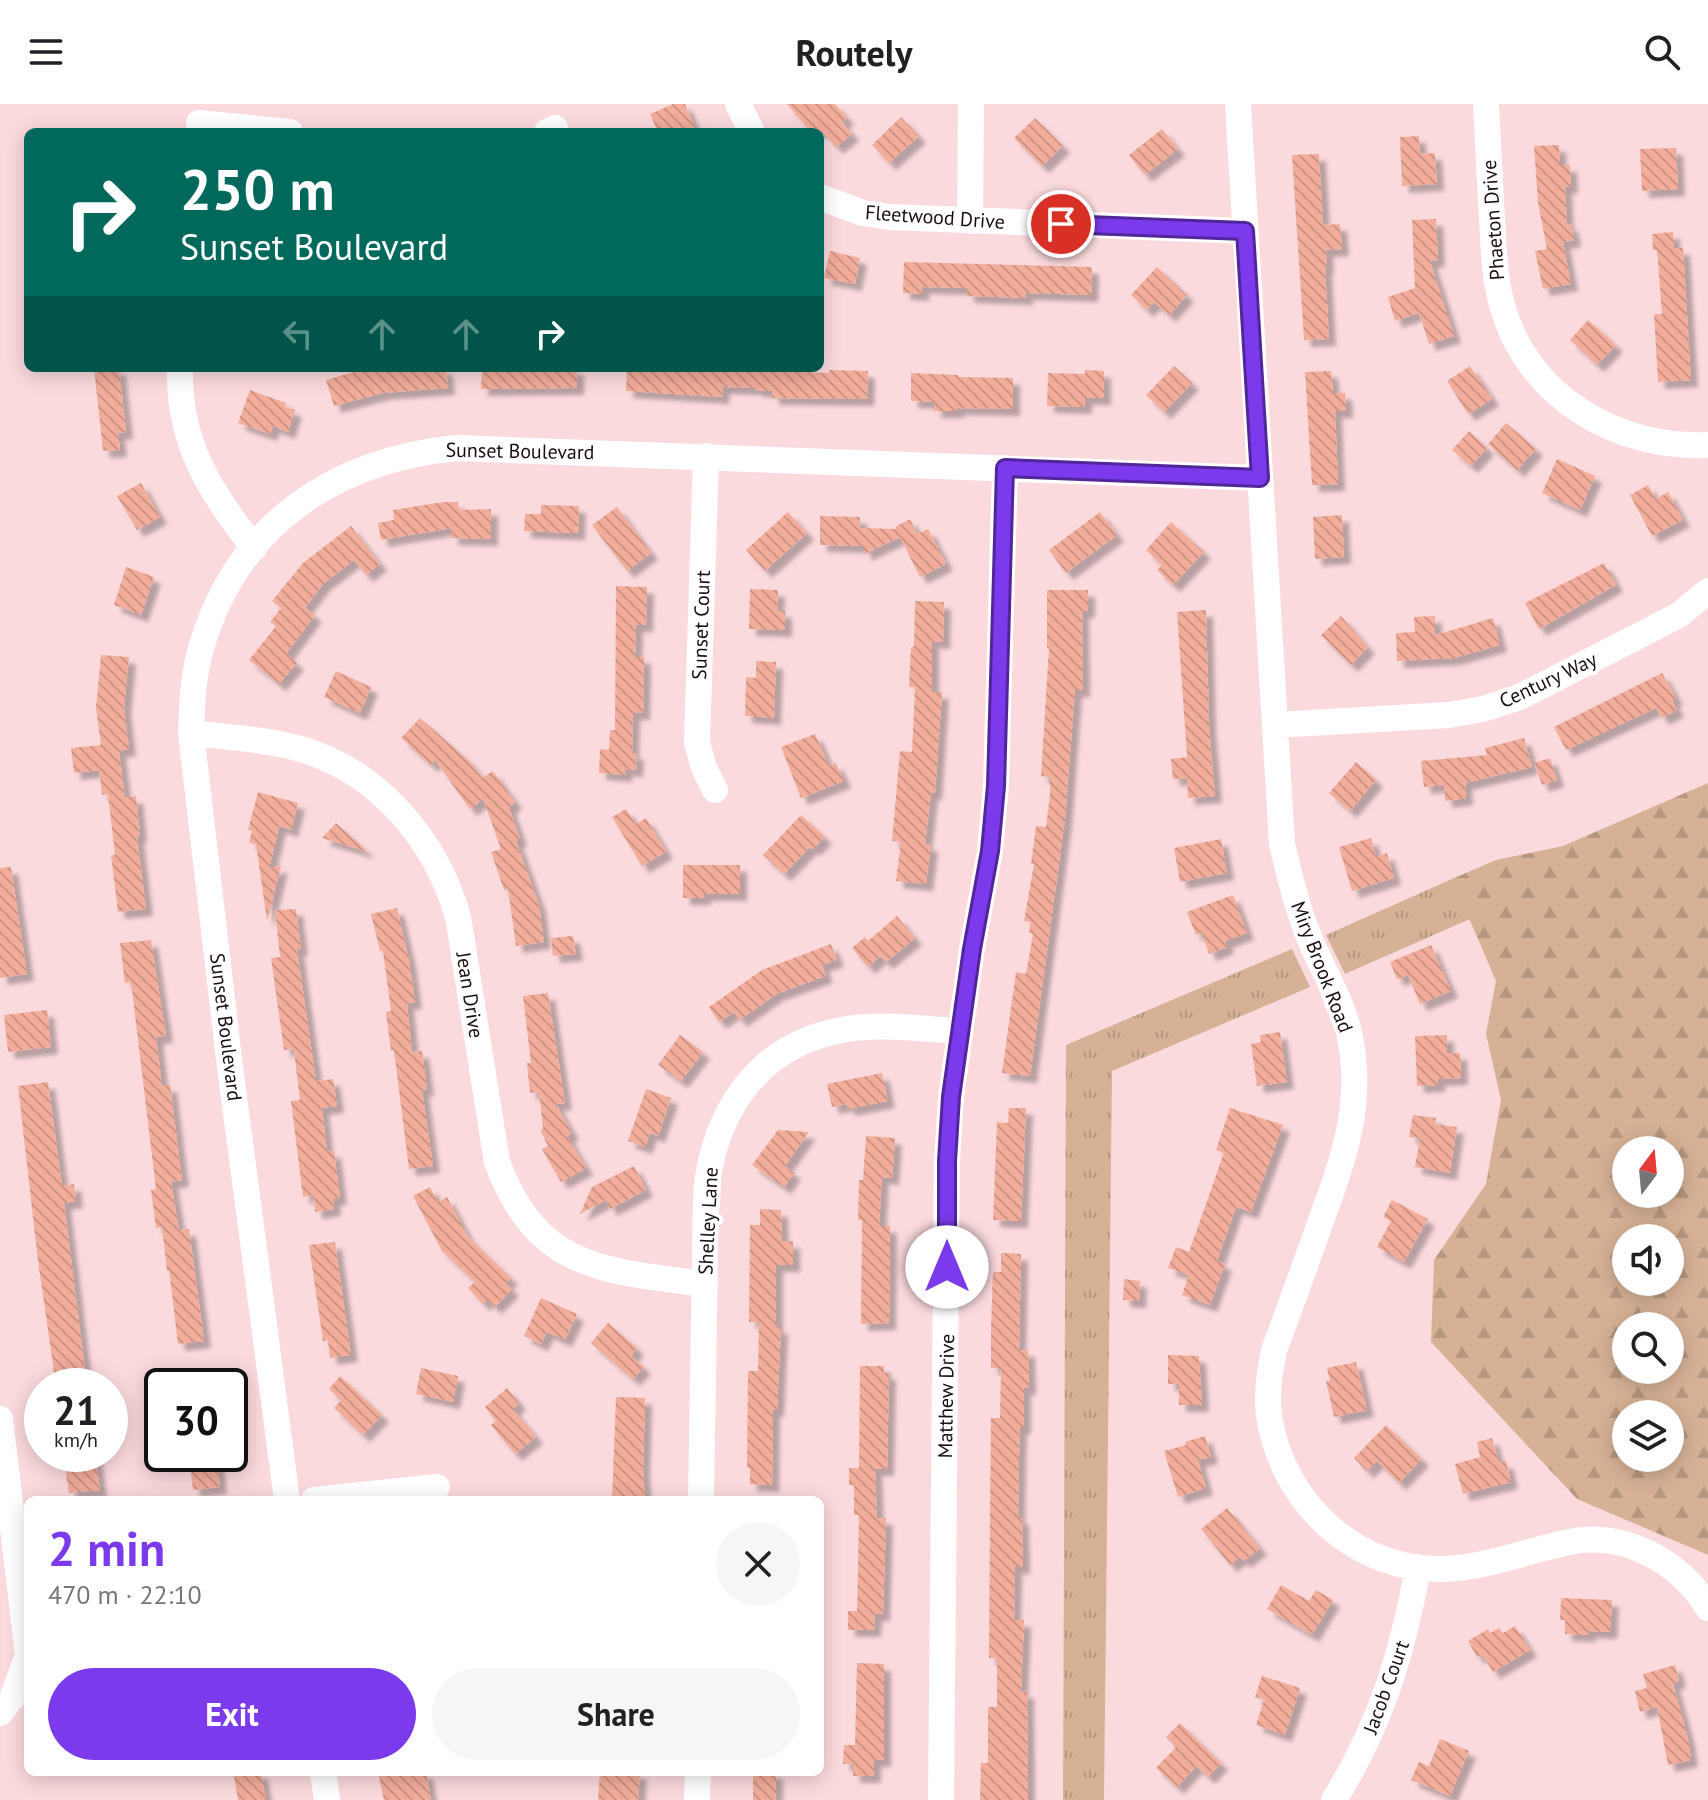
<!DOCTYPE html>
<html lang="en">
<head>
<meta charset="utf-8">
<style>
  :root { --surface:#fff; --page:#f6f6f6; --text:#202124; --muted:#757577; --accent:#7c3aed }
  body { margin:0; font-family:"PT Sans",sans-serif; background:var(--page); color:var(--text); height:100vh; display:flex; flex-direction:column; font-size:30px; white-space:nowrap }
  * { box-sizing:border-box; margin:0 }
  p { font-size:26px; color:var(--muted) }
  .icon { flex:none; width:44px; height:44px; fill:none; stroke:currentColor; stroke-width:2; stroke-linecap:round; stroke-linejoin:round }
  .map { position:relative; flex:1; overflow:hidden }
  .drawer { position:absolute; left:24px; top:1392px; width:800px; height:280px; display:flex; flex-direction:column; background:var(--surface); border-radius:12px; box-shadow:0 4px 20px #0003 }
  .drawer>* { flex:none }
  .guide { position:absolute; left:24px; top:24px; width:800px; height:244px; border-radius:12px; box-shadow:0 4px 20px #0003; background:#00695c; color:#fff; overflow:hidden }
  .needle { width:52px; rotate:16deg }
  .buttons { position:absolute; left:1612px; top:1032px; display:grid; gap:16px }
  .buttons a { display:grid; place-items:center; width:72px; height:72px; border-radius:50%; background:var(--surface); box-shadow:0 4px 20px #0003; font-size:40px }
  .speed { position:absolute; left:24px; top:1264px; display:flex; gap:16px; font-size:40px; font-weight:700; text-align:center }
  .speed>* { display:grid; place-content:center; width:104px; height:104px; border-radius:50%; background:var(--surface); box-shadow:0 4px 20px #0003; line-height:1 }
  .speed small { font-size:20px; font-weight:400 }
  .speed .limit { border:4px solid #111; border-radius:12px; background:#fff; color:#111 }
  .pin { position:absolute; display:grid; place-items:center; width:68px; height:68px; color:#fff; margin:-34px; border:4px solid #fff; border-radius:50%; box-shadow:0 2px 8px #0007 }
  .me { position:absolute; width:88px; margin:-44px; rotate:0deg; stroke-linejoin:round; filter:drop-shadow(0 0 6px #0008) }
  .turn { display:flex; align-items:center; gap:28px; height:168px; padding:0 24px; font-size:36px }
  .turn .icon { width:104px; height:104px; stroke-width:2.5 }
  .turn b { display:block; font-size:56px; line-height:68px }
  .lanes { display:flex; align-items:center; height:76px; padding:0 24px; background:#0003; justify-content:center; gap:40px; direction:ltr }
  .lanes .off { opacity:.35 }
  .round { display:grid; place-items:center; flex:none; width:84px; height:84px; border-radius:42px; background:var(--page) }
  .overview { display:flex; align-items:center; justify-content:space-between; height:136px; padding:0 24px }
  h1 { font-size:48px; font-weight:700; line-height:60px; color:var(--accent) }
  .cta { display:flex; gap:16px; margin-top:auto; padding:16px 24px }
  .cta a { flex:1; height:92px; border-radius:48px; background:var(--accent); color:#fff; font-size:32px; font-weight:700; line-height:92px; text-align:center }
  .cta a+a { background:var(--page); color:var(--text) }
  header { display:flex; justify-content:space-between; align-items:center; height:104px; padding:0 24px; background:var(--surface); font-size:36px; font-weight:700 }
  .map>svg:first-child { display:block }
  .grass { fill:url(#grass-tufts) }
  .forest { fill:url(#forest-firs); fill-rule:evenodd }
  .building { fill:url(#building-back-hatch); filter:url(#shadow) }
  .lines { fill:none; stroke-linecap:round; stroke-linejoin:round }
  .street { stroke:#fff; stroke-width:26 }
  .route-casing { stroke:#51269a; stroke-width:20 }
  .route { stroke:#7c3aed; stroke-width:14 }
  .labels { text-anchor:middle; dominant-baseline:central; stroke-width:8; stroke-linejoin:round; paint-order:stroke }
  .street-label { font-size:20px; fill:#1b0e0f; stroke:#fff }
</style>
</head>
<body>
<header><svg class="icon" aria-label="menu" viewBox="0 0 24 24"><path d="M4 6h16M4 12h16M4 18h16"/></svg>Routely<svg class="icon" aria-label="search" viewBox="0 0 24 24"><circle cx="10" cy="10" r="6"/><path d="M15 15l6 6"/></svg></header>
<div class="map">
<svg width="1708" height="1696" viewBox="0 0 1708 1696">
  <defs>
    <pattern id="grass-tufts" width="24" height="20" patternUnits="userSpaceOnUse" patternTransform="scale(2)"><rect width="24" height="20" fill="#d6b196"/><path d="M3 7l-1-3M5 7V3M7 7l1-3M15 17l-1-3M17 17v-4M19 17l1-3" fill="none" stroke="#b79780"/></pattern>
    <pattern id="forest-firs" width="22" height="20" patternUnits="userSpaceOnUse" patternTransform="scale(2)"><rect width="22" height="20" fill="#d6b196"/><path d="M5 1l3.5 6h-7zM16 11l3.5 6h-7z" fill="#b79780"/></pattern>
    <pattern id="building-back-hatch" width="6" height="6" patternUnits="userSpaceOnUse" patternTransform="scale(2)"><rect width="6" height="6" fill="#f3ad9b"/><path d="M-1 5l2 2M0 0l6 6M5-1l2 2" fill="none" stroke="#d09484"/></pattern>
    <filter id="shadow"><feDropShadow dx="7" dy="7" stdDeviation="2" flood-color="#0004"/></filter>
  </defs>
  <rect width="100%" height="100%" fill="#fbdadd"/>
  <path class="grass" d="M1452,775L1470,815L1345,870L1326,831Z
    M1292,845L1310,883L1112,967L1104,1696H1063L1066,941Z"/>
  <path class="forest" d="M1708,679V1451L1577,1395L1431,1238L1434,1156L1486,1080L1501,996L1486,930L1496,877L1452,775L1496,756L1563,742ZM1626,1046H1670V1090H1626ZM1626,1134H1670V1178H1626ZM1626,1222H1670V1266H1626ZM1670,1310V1354H1626V1310Z"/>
  <path class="building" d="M673,0H685L697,28H658L650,10Z
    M787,0H835L847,14L842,18L852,30L836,43L822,27L811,28Z
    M901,13L919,32L889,59L872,41Z
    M1035,14L1063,42L1042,62L1014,34Z
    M1162,25L1178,45L1145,71L1129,51Z
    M1419,32L1420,50L1435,49L1437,80L1402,82L1400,33Z
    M1559,41L1560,61H1570L1571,82L1565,83L1567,121L1571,120L1574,136L1563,138L1571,180L1543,185L1535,147L1547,145L1538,99L1534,42Z
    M1676,44L1678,85L1642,87L1640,45Z
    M1319,50L1323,121L1340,120L1342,145L1326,146L1327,163H1325L1329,235L1304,236L1292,51Z
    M1436,115L1438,156L1430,157L1454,232L1429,240L1419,209L1395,217L1388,193L1415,184L1412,116Z
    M1673,128L1674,144H1683L1691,276L1658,278L1654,210H1662L1657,146H1653L1652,130Z
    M830,147L860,154L855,180L824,174Z
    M904,158L1092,163L1091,191L1026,189V194L967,192V184L922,183V190L903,189Z
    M1157,163L1187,191L1169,211L1154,198L1147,206L1131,191Z
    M1588,216L1616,241L1597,261L1570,236Z
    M1174,262L1192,279L1164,308L1146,291Z
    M1470,262L1492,295L1468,310L1447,277Z
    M94,264H119L126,328L118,329L120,346L103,347Z
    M368,264H446L448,284L382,289L334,302L326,276Z
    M482,264H577V284L481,285Z
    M627,264H776V267L829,269V266L868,267L867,295L772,294V287L755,286V284L723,283L722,293L626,287Z
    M1085,266L1104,267V294H1085V303L1047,302L1048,269L1085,270Z
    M1331,267L1333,289H1345L1346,307H1335L1338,380L1312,381L1305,268Z
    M911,269L958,271V273L1013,274V305L957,304V307H934L935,298L911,297Z
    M250,286L286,299L285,303L295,306L288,328L273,322L270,330L238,319Z
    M1506,319L1536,345L1517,366L1488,340Z
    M1469,327L1487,344L1471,362L1452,346Z
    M1557,355L1595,372L1580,406L1542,389Z
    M141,379L160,413L137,426L117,392Z
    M1648,381L1656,395L1668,388L1683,416L1652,432L1630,391Z
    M443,398H458L459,406L491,405V435L451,434L452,424L381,436L378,419L394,416L393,406Z
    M541,401L579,402L578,429L524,427L525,410H541Z
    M617,403L651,449L627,467L592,421Z
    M788,408L807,429L765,467L746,446Z
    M1100,408L1117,431L1066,469L1049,446Z
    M1342,411L1344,453L1315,455L1313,413Z
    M820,412L860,413V424L896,425L895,423L910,415L917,430L928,425L946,460L920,473L900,433L864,450V442L820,441Z
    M1171,418L1204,448L1173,481L1157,466L1162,461L1146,446Z
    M351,422L380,460L366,471L354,456L323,480L305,504L315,511L286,550L297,559L279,580L249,556L276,522L270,518L281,504L272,497L303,459Z
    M1604,459L1616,481L1539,525L1525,499Z
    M126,463L154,473L141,511L114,501Z
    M616,482L647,483L646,521H636L635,553H644L643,609H633L632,649H637L636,666L625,665V671L599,669L600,645L609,646L610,626H615Z
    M750,485L778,486L777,507H785V526L749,525Z
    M1047,486H1088V507H1082L1083,586H1075L1065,715L1030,972L1002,969L1016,868L1026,870L1033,830L1029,829L1031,818L1024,817L1034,760H1031L1036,722L1046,723L1050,690V673L1041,672L1049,544H1047Z
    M915,497L944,498L943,538L932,537V588H942L935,689H931L925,740L931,741L926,780L896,777L901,738L892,737L900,647L912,648L915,583H909L911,543H914Z
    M1206,506L1209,621L1215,692L1188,694L1187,674L1173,675L1171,655L1187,653L1177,508Z
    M1341,512L1368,543L1351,561L1321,531Z
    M1435,512V531L1493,514L1500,541L1454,554L1397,557L1396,529L1415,528L1414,513Z
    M101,551L129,553L124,604L129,645L119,647L125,694L136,692L140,731L137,732L146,805L118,808L111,751H115L108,690L102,691L99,666L74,669L71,644L101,641L96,604Z
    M756,557L776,558L774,614L745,612L746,573L756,574Z
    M336,567L371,583L360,609L324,593Z
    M1662,569L1676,594L1672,596L1677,606L1662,614L1656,604L1566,646L1554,623Z
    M420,614L469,657L482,674L493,667L515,698L509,703L520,735L516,737L539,801L544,838L516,842L508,785L504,786L491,748L501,745L483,695L470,705L435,656L431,661L401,634Z
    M815,630L829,662L836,659L844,677L801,694L781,643Z
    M1524,634L1532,663L1465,679L1466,694L1445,697L1444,681L1424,683L1421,657L1487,651L1485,644Z
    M1550,654L1557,676L1542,681L1534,659Z
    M1356,658L1376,676L1350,707L1329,689Z
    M258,688L298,699L291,726L279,722L269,764L281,762L267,817L256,740L249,739L252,727L248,726Z
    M626,705L636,720L646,714L666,748L642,762L612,713Z
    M801,711L825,733L813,745L810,743L784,770L763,751Z
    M336,719L368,748L322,734Z
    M1371,734L1376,753L1387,749L1394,774L1352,787L1339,743Z
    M1221,735L1227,769L1180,778L1174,744Z
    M683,761H740V790H704V794H683Z
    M11,763L27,870L0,874V764Z
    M1233,791L1247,829L1225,837L1227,843L1209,850L1202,829L1196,831L1187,808Z
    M397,804L409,856L415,898L407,899L412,948L422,947L427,985L422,986L433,1062L409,1065L394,946L391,947L386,908L391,907L383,847H380L371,810Z
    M296,805L301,845H297L316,977L333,975L337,1002L322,1004L327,1048L334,1047L340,1094L333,1095L334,1105L315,1108L313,1091L303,1093L291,997L300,996L296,964L294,945L284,946L271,854L280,853L275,806Z
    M897,812L915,834L886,858L880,852L868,863L852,844L865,833L868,837Z
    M573,832L576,850L553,852L551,834Z
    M151,836L166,932L156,933L158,949L162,982L170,981L182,1076L171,1078L179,1126L189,1125L204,1237L178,1240L169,1166L167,1167L162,1123L156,1124L151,1086L156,1085L131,878L125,879L120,839Z
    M831,840L837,856L822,861L826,872L776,890L740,916L734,908L719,918L709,903L762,866Z
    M1431,841L1451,887L1420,900L1408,871L1397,875L1390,858Z
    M548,889L565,999L556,1000L572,1029L567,1032L586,1064L561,1078L542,1045L548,1042L540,1026L543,1025L539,988L530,989L527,959H531L523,892Z
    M47,906L51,943L8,948L4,911Z
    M1280,928L1287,978L1257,982L1251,940L1261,938L1260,931Z
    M680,931L703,948L681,977L658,961Z
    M1447,931V949H1460L1461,974L1438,975V981L1417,982L1415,932Z
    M882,969L888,997L848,1005L847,1000L832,1003L827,980Z
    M48,978L62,1082L74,1080L76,1097L64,1099L87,1282H56L38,1157L18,982Z
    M646,985L671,994L658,1032L650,1029L645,1043L628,1037Z
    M1009,1004H1026L1021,1117L993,1116L997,1018L1008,1019Z
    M1230,1004L1283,1021L1251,1108L1236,1103L1217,1157L1225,1160L1210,1201L1182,1191L1189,1171L1168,1164L1176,1143L1189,1148L1224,1049L1216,1046Z
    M1413,1011L1436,1014L1435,1020L1457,1023L1450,1069L1415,1063L1420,1034L1409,1033Z
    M778,1026L809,1028L785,1062L794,1069L784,1083L752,1061Z
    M866,1032L895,1034L892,1074L882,1073L879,1122H890L889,1219L861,1220L862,1116H858L859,1076H863Z
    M634,1062L646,1086L610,1105L606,1096L580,1110L592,1083Z
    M430,1083L438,1098L447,1093L468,1133L511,1174L505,1179L512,1185L495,1203L487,1196L483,1200L468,1184L475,1178L442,1147L413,1092Z
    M1392,1096L1428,1115L1404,1158L1377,1143L1391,1117L1383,1113Z
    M760,1105L781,1106L782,1138L793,1137V1161H776V1223H781L777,1306H773L772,1381L750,1380V1364H747L748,1267H758L759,1218H749L750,1121H760Z
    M335,1138L351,1251L330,1254L328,1236L323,1237L309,1141Z
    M1001,1149L1021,1150L1019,1246H1028L1029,1284H1024V1323H1020L1019,1351L1018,1414H1022L1023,1463H1015L1014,1516H1024L1021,1588L1027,1587L1028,1696H980L981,1659H988V1603H997V1554H989L990,1410L991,1314H1000L1001,1264H991V1223L993,1168H1001Z
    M1124,1175L1140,1177L1139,1197L1123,1196Z
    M541,1194L577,1210L565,1236L547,1228L541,1240L524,1232Z
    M608,1219L637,1244L631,1252L644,1263L633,1275L591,1239Z
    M1168,1251L1199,1252L1202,1301H1179V1280H1168Z
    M1356,1258L1367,1306L1334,1313L1326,1277H1330L1327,1264Z
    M860,1262H884V1269H889L887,1365H875L877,1414H886L883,1510H875L874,1526H848V1507H857L859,1411H854V1381H849V1364H859Z
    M421,1264L458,1272L453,1298L416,1290Z
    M340,1272L382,1311L363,1331L334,1304L341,1296L329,1285Z
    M507,1284L519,1299L513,1305L536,1333L515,1350L491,1321L496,1317L485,1303Z
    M616,1293L645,1294L643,1367L645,1396H612Z
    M1386,1321L1422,1355L1399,1379L1377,1357L1367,1367L1354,1354Z
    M1205,1332L1211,1353L1198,1356L1206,1384L1178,1393L1164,1347L1186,1341L1185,1338Z
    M1492,1334L1499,1359L1506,1357L1511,1378L1463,1390L1455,1360L1480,1353L1477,1338Z
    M63,1350H95L100,1386L69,1389Z
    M189,1350H216L220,1383L193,1386Z
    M1227,1404L1260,1444L1244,1457L1240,1453L1230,1461L1201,1425Z
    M1281,1481L1309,1497L1316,1486L1333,1496L1312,1531L1267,1505Z
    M1561,1494L1612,1496L1610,1528L1589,1527V1531L1565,1530V1516H1560Z
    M1515,1522L1530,1546L1493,1568L1482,1550L1477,1553L1468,1537L1488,1525L1490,1529L1499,1524L1503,1529Z
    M857,1559L884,1560V1656H874V1672H853V1660H843L844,1641H855Z
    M1675,1561L1679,1577L1673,1579L1688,1635L1691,1656L1668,1661L1657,1603L1640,1608L1635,1587L1647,1584L1643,1570Z
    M1262,1572L1300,1584L1285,1631L1256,1621L1264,1596L1255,1593Z
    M1180,1619L1221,1659L1208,1673L1196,1662L1177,1683L1156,1664L1176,1643L1166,1633Z
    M1440,1635L1469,1647L1450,1692L1411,1676L1419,1658L1429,1662Z
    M233,1668H261L266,1696H238Z
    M378,1668H426L431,1696H384Z
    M600,1668H640L638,1696H598Z
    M753,1668H776V1696H753Z"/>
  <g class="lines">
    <path class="street" d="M738,0L752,28
      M1238,0L1282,740C1290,774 1298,808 1312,840C1324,868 1340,894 1348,924C1366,998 1343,1057 1318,1125C1304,1165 1289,1206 1274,1246C1270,1268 1266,1290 1269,1312C1282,1398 1355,1468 1445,1465C1487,1463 1527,1447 1569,1438C1624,1427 1680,1457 1708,1504
      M1486,0C1488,39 1490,78 1492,116C1494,145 1494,173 1502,201C1527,293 1617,345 1708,341
      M199,19L290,28
      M547,28L555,24
      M820,93L863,109L890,113L1245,127
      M970,117L971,0
      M180,264C178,338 210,388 254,444
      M706,352L697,639L704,664L715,686
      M1275,621L1449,611L1483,605L1520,593L1679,511L1708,487
      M191,629C227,633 265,635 301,645C380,669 436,736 458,813L497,1058C537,1166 604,1167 705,1180
      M0,1315L28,1551
      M287,1396L229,955L191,629C192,600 193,572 201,544C237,421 333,356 457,344L1260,374
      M314,1396L437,1383
      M701,1396L706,1090C713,1011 755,944 837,927C876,918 920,925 959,927
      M0,1609L12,1594L28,1552
      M323,1668L327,1696
      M697,1696L698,1668
      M941,1696L947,1057L951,993L972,845L990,747L996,682L1005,364
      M1334,1696C1380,1622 1403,1549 1418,1463"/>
  </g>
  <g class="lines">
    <defs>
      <path id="route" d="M947,1163V1057L951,993L972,845L990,747L996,682L1005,364L1260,374L1245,127L1061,120"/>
    </defs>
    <use href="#route" class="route-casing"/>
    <use href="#route" class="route"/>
  </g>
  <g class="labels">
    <g class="street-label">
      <text transform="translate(935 113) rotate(4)">Fleetwood Drive</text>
      <text transform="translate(1493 116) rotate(-94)">Phaeton Drive</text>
      <text transform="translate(520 347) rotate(1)">Sunset Boulevard</text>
      <text transform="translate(701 521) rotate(-88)">Sunset Court</text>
      <text transform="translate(1548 576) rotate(-25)">Century Way</text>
      <text transform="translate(1322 863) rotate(69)">Miry Brook Road</text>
      <text transform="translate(470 891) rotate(81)">Jean Drive</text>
      <text transform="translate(226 923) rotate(83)">Sunset Boulevard</text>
      <text transform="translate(708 1117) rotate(-87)">Shelley Lane</text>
      <text transform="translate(946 1292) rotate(-89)">Matthew Drive</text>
      <text transform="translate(1386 1583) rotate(-70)">Jacob Court</text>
    </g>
  </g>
</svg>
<div class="buttons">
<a><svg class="needle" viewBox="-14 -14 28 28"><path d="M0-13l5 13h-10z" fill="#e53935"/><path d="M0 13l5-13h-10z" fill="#757577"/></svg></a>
<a><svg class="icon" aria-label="sound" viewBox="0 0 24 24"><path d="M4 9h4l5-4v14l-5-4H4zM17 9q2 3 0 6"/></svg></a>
<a><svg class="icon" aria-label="search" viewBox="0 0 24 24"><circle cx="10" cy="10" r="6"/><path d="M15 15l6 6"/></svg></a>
<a><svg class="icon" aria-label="layers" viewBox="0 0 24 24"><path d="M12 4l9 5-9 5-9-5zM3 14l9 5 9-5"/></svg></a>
</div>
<div class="speed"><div>21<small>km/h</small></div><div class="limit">30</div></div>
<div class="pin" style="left:1061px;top:120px;background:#d93025"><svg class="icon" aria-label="arrive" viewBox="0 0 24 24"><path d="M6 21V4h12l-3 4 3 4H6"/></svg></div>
<svg class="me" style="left:947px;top:1163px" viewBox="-20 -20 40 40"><circle r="19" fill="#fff"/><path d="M0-13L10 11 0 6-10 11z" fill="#7c3aed"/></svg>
<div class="guide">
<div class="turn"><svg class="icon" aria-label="right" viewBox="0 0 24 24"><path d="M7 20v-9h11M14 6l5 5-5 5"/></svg><div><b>250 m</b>Sunset Boulevard</div></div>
<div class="lanes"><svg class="icon off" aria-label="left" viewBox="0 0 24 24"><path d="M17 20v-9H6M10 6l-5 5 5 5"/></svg><svg class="icon off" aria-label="ahead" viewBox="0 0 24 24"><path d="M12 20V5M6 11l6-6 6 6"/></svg><svg class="icon off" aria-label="ahead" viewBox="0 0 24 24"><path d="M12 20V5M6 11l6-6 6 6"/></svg><svg class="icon" aria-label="right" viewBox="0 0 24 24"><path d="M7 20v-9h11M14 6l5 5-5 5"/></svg></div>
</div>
<section class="drawer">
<div class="overview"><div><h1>2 min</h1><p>470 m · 22:10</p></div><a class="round"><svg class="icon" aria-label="close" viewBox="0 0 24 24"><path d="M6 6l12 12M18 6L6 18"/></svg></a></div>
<div class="cta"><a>Exit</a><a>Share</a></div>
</section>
</div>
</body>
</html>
